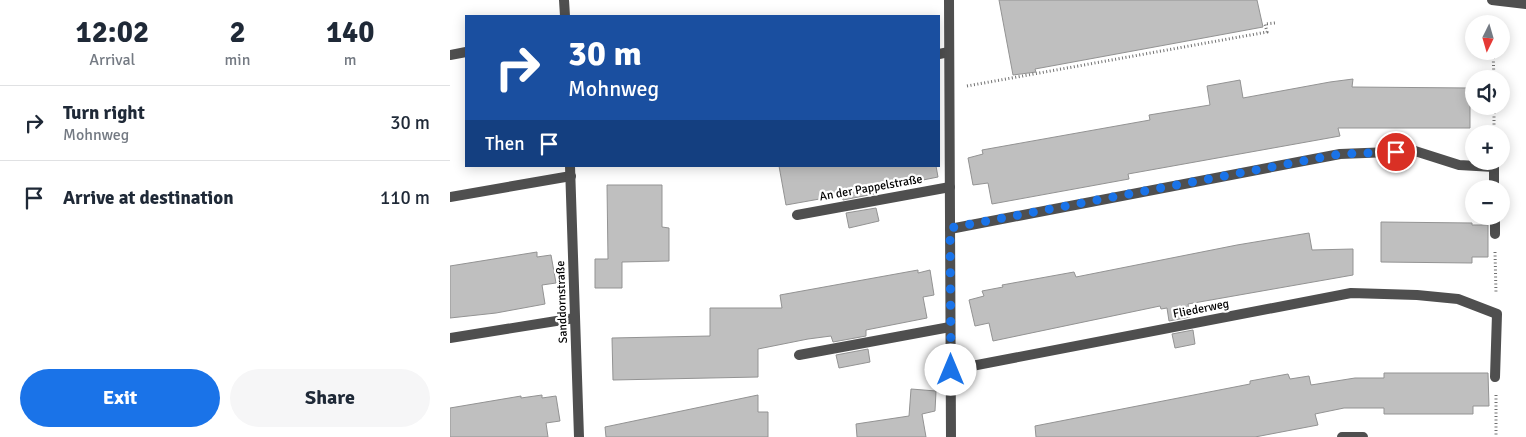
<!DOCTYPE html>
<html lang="en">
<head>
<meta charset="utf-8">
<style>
  :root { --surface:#fff; --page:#f6f6f7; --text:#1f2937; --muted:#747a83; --line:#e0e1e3; --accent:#1a73e8 }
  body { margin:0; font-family:Signika,sans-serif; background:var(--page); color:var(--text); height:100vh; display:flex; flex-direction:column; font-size:19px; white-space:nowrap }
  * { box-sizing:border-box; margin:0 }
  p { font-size:16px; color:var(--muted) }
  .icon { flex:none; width:28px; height:28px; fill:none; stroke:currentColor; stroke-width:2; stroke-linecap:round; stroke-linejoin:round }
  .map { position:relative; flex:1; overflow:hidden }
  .details { display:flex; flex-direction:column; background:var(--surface); width:450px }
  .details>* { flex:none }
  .banner { position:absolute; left:15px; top:15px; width:475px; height:152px; border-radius:0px; box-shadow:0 2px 12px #0003; background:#1a4fa0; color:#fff; overflow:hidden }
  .needle { width:32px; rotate:185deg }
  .controls { position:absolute; left:1015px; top:15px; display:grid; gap:10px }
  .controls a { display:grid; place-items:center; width:45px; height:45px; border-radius:50%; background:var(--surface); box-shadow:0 2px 12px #0003; font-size:25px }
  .pin { position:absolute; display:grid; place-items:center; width:42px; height:42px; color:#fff; margin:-21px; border:2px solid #fff; border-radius:50%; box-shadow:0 1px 5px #0007 }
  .me { position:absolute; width:55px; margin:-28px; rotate:0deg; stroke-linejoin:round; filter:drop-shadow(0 0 4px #0008) }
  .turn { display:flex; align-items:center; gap:18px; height:105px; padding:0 20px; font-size:22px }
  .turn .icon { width:65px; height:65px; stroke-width:2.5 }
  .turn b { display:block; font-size:35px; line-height:42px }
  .then { display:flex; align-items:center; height:48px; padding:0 20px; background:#0003; gap:10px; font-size:19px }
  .eta { display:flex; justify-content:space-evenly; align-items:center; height:85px; text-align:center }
  .eta b { font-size:30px; font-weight:700; line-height:35px }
  .action { display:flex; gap:10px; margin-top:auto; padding:10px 20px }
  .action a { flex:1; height:58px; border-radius:30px; background:var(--accent); color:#fff; font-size:20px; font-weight:700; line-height:58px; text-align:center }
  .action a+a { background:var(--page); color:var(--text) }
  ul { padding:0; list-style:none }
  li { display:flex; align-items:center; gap:15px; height:75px; padding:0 20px; border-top:1px solid var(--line) }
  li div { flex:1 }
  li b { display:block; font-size:19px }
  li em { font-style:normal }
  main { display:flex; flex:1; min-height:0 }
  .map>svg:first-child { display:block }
  .building { fill:#bfbfbf; stroke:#939393 }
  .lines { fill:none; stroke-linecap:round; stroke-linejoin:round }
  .path { stroke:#717171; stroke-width:3; stroke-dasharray:1 2.5; stroke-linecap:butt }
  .service { stroke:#4f4f4f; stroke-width:10 }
  .minor { stroke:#4f4f4f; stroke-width:10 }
  .route { stroke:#1a73e8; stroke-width:9; stroke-dasharray:0 16.2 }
  .labels { text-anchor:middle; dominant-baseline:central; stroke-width:4.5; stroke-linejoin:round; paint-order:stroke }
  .street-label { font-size:12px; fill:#000; stroke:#fff }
</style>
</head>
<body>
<main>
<section class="details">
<div class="eta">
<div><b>12:02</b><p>Arrival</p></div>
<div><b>2</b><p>min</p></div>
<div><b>140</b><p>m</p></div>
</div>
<ul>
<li><svg class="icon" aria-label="right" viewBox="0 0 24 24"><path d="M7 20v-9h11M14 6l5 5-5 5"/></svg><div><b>Turn right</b><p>Mohnweg</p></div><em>30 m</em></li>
<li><svg class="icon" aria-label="arrive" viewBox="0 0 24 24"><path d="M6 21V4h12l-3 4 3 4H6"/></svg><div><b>Arrive at destination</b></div><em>110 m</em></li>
</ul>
<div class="action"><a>Exit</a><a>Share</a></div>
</section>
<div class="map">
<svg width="1076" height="437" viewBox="0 0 1076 437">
  <rect width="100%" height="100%" fill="#fff"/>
  <path class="building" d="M549,0H807L813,27L585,69L586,72L563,75Z
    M903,79L902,87L1020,88V128H888L890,136L678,174L679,179L542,204L538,183L523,185L518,158L533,154L532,150L700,120L699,115L760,105L757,86L790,80L793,98L880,82Z
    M329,166H486L488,177L423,190L424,194L393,200L392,195L336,205Z
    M157,185H212V227L219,228V261L172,262V288H145V259H158Z
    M426,208L429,221L399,228L396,213Z
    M931,222L1022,223V225H1038V257H1022V263L931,262Z
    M859,233L862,250L903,249V275L738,304L740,317L719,321L717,308L711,309L710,306L543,341L539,323L525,326L519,300L534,296L532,291L553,287L552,285L624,272L626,277L787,245Z
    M87,252V257L101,255L106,283L92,285L95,304L46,313L0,318V266Z
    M468,270V273L480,270L484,295L473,297L477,318L416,330V336L383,342L381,336L358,339L308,349V377L163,380L162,338L260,336V308H332L330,295Z
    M743,330L745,344L725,348L722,334Z
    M418,349L420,362L389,368L386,355Z
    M934,373H1038L1039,406H1023V414H934V408H894L865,414L868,425L805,437H586L585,426L800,384V381L838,374L840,379L859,376L861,385L905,378H934Z
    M461,389L486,391L485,411L472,414L476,437H407L406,424L459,416Z
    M92,395V398L106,396L110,421L96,423L98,437H0V408L71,396V398Z
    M308,395V412H318V437H156L155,427Z"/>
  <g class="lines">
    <path class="path" d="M1043,51L1044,79
      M517,86L817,32L815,24L825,23
      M1044,106V134
      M1045,252L1046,293
      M1046,395V437"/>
    <path class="service" d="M489,54L499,52
      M0,55L16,52
      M0,197L121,176
      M347,215L500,187
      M1045,216V234
      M500,229L890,154L965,151L1009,165L1044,167V189
      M0,338L125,318
      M349,355L500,327
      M501,370L901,293L967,295L1008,299L1047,314L1045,377
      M892,437H913"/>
    <path class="minor" d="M114,0L115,16
      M499,0L501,437
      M1042,0L1076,4
      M120,166L129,437"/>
  </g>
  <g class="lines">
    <path class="route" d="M501,370L500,228L890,154L946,152"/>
  </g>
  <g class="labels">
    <g class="street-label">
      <text transform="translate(421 188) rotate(-10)">An der Pappelstraße</text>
      <text transform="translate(112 302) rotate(-92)">Sanddornstraße</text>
      <text transform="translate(751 309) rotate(-11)">Fliederweg</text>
    </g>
  </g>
</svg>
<div class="controls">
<a><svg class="needle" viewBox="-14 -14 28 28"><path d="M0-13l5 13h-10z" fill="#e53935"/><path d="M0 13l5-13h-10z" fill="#747a83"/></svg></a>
<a><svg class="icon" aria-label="sound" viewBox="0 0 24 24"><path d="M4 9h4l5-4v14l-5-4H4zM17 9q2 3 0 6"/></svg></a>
<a>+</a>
<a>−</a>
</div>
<div class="pin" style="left:946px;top:152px;background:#d93025"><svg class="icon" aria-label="arrive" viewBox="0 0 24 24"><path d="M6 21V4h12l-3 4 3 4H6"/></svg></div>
<svg class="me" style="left:501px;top:370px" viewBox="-20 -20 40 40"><circle r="19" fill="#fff"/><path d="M0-13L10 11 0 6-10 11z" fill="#1a73e8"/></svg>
<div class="banner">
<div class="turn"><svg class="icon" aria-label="right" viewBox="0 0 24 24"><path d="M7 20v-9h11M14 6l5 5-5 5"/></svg><div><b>30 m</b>Mohnweg</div></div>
<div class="then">Then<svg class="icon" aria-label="arrive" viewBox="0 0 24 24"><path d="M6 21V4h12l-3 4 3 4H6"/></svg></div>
</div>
</div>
</main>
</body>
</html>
